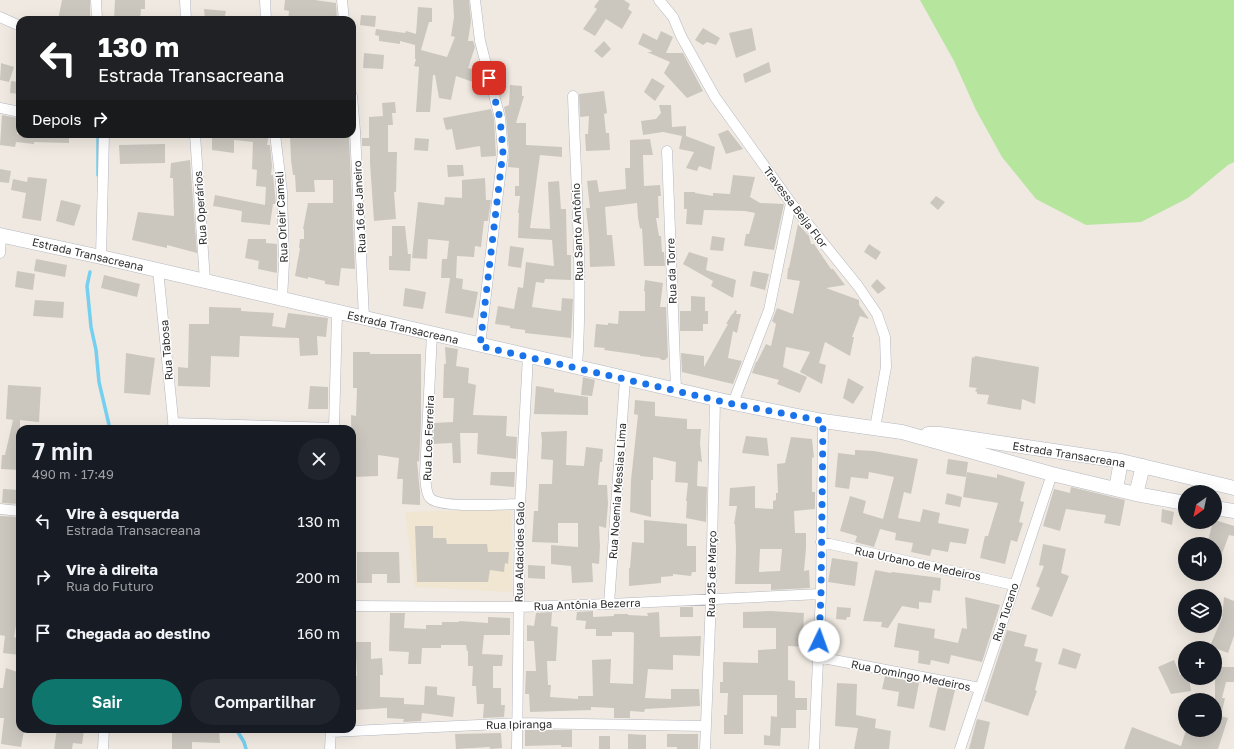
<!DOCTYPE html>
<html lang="pt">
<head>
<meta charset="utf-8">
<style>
  :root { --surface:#171b24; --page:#20242c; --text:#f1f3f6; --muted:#9ea1a6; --accent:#0f766e }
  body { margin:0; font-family:"Golos Text",sans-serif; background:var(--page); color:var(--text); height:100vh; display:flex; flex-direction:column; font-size:15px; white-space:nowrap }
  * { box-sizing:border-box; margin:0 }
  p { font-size:13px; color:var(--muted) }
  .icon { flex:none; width:22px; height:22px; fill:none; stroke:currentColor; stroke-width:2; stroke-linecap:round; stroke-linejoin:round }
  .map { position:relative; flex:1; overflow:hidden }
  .drawer { position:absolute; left:16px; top:425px; width:340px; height:308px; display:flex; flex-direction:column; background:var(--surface); border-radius:12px; box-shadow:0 4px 16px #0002 }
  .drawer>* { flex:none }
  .top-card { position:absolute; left:16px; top:16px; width:340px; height:122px; border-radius:12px; box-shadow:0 4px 16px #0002; background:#202124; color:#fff; overflow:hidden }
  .needle { width:26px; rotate:213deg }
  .controls { position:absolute; left:1178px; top:485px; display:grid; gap:8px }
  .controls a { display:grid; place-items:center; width:44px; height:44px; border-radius:50%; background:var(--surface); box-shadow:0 4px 16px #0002; font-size:20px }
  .pin { position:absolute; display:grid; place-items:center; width:34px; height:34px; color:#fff; margin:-17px; border-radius:8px; box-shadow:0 2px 6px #0006 }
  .me { position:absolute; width:44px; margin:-22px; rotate:3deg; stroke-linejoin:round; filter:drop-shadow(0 0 3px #0008) }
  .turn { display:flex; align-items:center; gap:14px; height:84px; padding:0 16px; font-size:18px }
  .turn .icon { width:52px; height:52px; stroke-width:2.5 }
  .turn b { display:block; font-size:28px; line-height:34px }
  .then { display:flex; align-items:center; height:38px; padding:0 16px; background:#0003; gap:8px; font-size:15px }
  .round { display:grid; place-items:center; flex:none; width:42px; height:42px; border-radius:21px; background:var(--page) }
  .summary { display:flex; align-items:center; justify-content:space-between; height:68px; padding:0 16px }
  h1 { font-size:24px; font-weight:600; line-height:30px }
  .primary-button { display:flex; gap:8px; margin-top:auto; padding:8px 16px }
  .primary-button a { flex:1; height:46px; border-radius:24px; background:var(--accent); color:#fff; font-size:16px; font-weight:600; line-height:46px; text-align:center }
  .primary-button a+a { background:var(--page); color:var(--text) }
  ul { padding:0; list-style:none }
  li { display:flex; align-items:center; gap:12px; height:56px; padding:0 16px }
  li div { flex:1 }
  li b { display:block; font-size:15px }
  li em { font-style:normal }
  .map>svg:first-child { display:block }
  .education { fill:#f0e6d1 }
  .green { fill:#b6e59e }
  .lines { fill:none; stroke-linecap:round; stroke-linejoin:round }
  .stream { stroke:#75cff0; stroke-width:3.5 }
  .building { fill:#cbc7bf; fill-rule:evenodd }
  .street-casing { stroke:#b4b7c1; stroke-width:11 }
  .secondary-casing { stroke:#b4b7c1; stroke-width:15 }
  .street { stroke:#fff; stroke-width:10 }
  .secondary { stroke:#fff; stroke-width:14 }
  .route { stroke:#1a73e8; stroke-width:7; stroke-dasharray:0 12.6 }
  .labels { text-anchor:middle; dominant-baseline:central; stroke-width:3; stroke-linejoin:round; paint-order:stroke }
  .street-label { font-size:11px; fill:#2e2e2e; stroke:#fff }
</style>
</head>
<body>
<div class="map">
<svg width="1234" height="749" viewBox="0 0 1234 749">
  <rect width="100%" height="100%" fill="#efe9e1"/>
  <path class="education" d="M511,509L512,592L415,587L405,512Z"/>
  <path class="green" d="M920,0H1234V162L1228,165L1188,198L1141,222L1086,225L1036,199L1002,157L976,110L954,61Z"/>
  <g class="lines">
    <path class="stream" d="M98,134V175
      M90,272L87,286L91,327L96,350L99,382L110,429
      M236,729L244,742L246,749"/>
  </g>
  <path class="building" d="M62,0H90V20H58Z
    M115,0H145V9H141L140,20H114Z
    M285,0H315L336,3L337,20H288L289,11L284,10Z
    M453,0H469L471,21L468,41H473L475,47L468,68L476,70L473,82L456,76L451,100L439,98L435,75H433L430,112H416L419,67L414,66L416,59H415V45L400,41V44L379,41V36L375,35L376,29L405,33L406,31L416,34L418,7L432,8V22H429L421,50L447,57L455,37L451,36L454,17Z
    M599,0H624L630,4L628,9L632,12L622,29L606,19L595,36L583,29L597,9L594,7Z
    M204,9L226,11L224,20H205Z
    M361,15L376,16L375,27L360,25Z
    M703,28L720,38L716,45L707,42L703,45L695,40Z
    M752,28L756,50L736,58L729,33Z
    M661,31L673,37L666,53H683L703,91L687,98L664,73L670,62L647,52H651L652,51L638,44L643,33L657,40Z
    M604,41L611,49L602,58L594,51Z
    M364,53L384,55L383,69L363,68Z
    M769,62L771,72L745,83L743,74Z
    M1,63L14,67L9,82L0,80Z
    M652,78L665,86L655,101L644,92Z
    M11,81L20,82V94L10,93Z
    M510,85L522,86V96H524L516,123H526V145L562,147V157L540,155L530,228L550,229L548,182L559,181L561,209H566L567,255H571V280L545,279L544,283L536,282L532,307L561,311L562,298L573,299L571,338L525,333V330L510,328V326L495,324L498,306L514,309L518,287L523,288L526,262L554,266L552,240L518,238L519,213H518L520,196H515V186H519V168L508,167L509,150L506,117L504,107L509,105Z
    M604,91L607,113L604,114L606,133H609L610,150L586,151L585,134H588L589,116L580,117L579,94Z
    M395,102L396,113H392L393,125H388V152H397L396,192H394L396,219L374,221L370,163V146H362V138H369V117L383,116L382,103Z
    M659,105H671L672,127L686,126V136L715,147L711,170L699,166L697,171L686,168L694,152L679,149L682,136L663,132L643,135L641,121L656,119L661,113Z
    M491,109L494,119L496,156L481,157L480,146L456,150L452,129L446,130L443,118Z
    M2,115L18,118L17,134H69V143L34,142V144L16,142L15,147L0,145Z
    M728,130L743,149L726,154L718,134Z
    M212,134L234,136V153L212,150Z
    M234,134H269L267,145H270L272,166L271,175H273L276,204H273L270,225L241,222L242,211L213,206L215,195L265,205L266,187L256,186L257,170L252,169L253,142L234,140Z
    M290,135L349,137L355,269L341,268L339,286L325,284V281L308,277V279L295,276L300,248H299L300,239H304V229H303L308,203H333V180H314L315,192H296L295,175H293L291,160Z
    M415,138L429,139L428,151L414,150Z
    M650,139L653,155H643L644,186L660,185L661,196H658L659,218H656L659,236H661L662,252H664L665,266H644L642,228L640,229L638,218L637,203L605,207L607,235H612L615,266L590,267L589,236L586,208H590L587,181L597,180L599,192L626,189L625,168H630V140Z
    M165,144V163L120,164L119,145Z
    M190,160L197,253L167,245V248L132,240L138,212L174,216L173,178H170L171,163Z
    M447,165H463L464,176L448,177Z
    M0,169L11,171L9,183L0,182Z
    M733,175L755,177L750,197L760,203L784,204L774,250L745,246L744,245L746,234H749L755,213L745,211L704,210L702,225L686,224L687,209H684V192H695V193L713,196V193L730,194Z
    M28,177L47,179L41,221L22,218L26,193L11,190L13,179L27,182Z
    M485,178L486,200H491L488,221H484L481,247L475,246L474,257L457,256L456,278L463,279L462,289L478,292L473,318L445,313L450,278H441L442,259H447L449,241L428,239L427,259L412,258L418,202L444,205L445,197L462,198V180Z
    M936,196L945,202L938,210L930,203Z
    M61,200L81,205L74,226L56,221Z
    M798,224L809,236L811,244H814L831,269H833L845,285L826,288L859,300V305L869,319L860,316L852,337H854L850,356L825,342L819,363L826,365L822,384L800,372L810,352L786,347L783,367L807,377L800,393L777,384L779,380L752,373L756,362H757L766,344L771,346L776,324L772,321L777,308L793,314L800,281L787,279L788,268H789Z
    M392,226H405L408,254H411L410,271L389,270V256H392Z
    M712,236L725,238L723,251L710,250Z
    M248,239H266V243L277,244V273L258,269L259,261L245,258Z
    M869,244L881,252L876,260L864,252Z
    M510,246L524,248L521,268L508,266Z
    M689,252L708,258L706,270L736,280L733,298L711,286L713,281L683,264Z
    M36,259L67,265L65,277L34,271Z
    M17,271L35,274L33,290L15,287Z
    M753,271L769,274L765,290L750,286Z
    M104,275L140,284L137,297L101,288Z
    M877,279L886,288L878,294L871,286Z
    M645,280L663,283L660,307H666L668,357L665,360H662L659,358L640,356V355L604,350L605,348L594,347L596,324L608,325V323L618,324L619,311H645V291H644Z
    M405,288L426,292L423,309L403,306Z
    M691,296L705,297V311H708V324H703V331H680V311H691Z
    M35,300L64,302L63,318L33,316Z
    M209,307L241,308V311L274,313L272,326L285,328L288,313L328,318L326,337L317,336L318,355L300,356L299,338L240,336L239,357L211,356L210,387L178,386V367L188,368L189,324H209Z
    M735,310L737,311L736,314H741L737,333L733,331L728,358L742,361L733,384L682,372L681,353L704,356V367L728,324H726L732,314H733Z
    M445,347L458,349L456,366L469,368L468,383L476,385L473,415L507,416L506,436L517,437L516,459L477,454L478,433H460L461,463H453L452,443L433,444L434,423L453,422L454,398H443L444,364H446Z
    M353,352H370V354H421V423L419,462L417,461L420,492V505L402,504L403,479H397L399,458L378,455V476L352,477L351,415L356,416L357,388H353Z
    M126,353L155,358L150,395L124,393Z
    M975,356L1039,367L1035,404L1022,399L1021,410L987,404L989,395L977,394V392L975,391L977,388L969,387L972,357L974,358Z
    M583,377L595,380L592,396L581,395Z
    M848,378L864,387L853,404L843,398Z
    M8,385L41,387L39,422L20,420V470L1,469L2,455H5L13,420L6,419Z
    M310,386L328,387V409H308Z
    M536,386L554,389V392L588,397V415L534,414Z
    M635,400L655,402V416L687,419V429H701L700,444L702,462L698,461L697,486L707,487L706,522L686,518L687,501H686L688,483L675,482L676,462L654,457L653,458V480H651V517L630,512L631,480L638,415L634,414Z
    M567,431L566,465L584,466L586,447L603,449L602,462H600L598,485H607L608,504L606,528L599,526L600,546L599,564L592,563L593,582L572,583L571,566L551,564V545L578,547V523H558V543L532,542L534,511H538L539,484H552L553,460L541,459L542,441L541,432Z
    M746,436L767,438L769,456L742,453Z
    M791,437L812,439L814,458L812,457V492H815V509L794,511L795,533H806V548L804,571L809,570L810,588L771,590V584H735L736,549L735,524H734L737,506H729L730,488L755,486V508L773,509V501L776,500V493H778L777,464L785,463ZM760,549H782L780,571L759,572Z
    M855,450L874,451L918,459L911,494L904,492L898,518L920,522L923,509L940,513L938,523L969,529L966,544L950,542L948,552L932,549L930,556L911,552L913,543L895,540L896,533L880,529L874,547L855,542L857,536L840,531L850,496L866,501L863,513L883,519L894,477L869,472L868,479L851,477L849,489L835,487L838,453L855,455Z
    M948,459L968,462L966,477L946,474Z
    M491,472H515L514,487L490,485Z
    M967,472L997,478V474L1025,482L1020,501L1024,502L1019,522L1023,523L1017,542L1011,540L1005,564L980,558L985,536H988L998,503L963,497Z
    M1071,487L1125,500L1120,526L1104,523L1106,515L1066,509L1060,531L1043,526L1054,489L1070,493Z
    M3,489L20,490V504L2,503Z
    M947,493L962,497L960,507L945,504Z
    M1162,509L1174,512L1172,525L1161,522Z
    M0,516L20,517V598L19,609L14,637L20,639V655L3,653L5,636L0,635Z
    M644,520L687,524V546H696V572H692L691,576L673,574V576L661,577V583L629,586V568H630L632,542L644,543Z
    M1215,520L1234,526V536L1229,535L1216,570L1215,544H1207L1213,522H1215Z
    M415,526H433V538H446L447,544H487L488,552H509L508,564L505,563L504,572L490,570L488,582H417Z
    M1043,544L1066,549L1061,573L1069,576L1052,617L1031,609L1040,588L1036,586L1044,566L1039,565Z
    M357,552H399L400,583H387V574H372V583H357Z
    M832,558L858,562L855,586L828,582Z
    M528,565L545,566V579L528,578Z
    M875,570L891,573L892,572L941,578L940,591L933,590L931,603L919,602V609L902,606L888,628L881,627L882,622L863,621Z
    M965,597L1000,605L982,662L951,655L949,664L931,660L930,665L918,663L919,651L894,647L898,623L935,629L934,638L958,643L962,628L967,629Z
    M1224,597L1234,601V636L1228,653L1210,646L1222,618Z
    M680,607H693V617H680Z
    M837,607L851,608L850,617H847L846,620L836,619Z
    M593,611V617L614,616V614H628V615L648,616L647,613L659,612L660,637L701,636L700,656L673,655V670L648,669L645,698L671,699V689H699L700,706L645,709L644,712L630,711V718H614V708L591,707V710L530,712L529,694H525L526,671H536L534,641H527V625L534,626L536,613L552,612L551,626L558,627L556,661H547L548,685H551L550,697L578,699V696H593L592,660L611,659L610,683L633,684L634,633L632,632H612V636H596V629H585L586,621L576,620L577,612Z
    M771,611L804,613L803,633H808V647L788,646V680L795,681V698H807V710H796V728H781L780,746L764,745V735L770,736L771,716L777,717V695H743V734H724V715H727L728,693H720V682H723V662L758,663V650L776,649V628H743V612Z
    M390,613H405L404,628L426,629V625H442V622H459V621L488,623V617L510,618V635H484L482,654L503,655L502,666H493V688H501V705H505L504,717L483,718L484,704H477L476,686H472L473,666H468V651H467L466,645H441V648H422L421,664H408L409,652L389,651Z
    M1007,630L1027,635L1024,646L1038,649L1035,661L1042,663L1035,690L1037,691L1028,716L984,701Z
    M352,642H371V659L382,658L383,675H380V697L404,698V704L424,705L425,686L437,687V695L455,697L453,717L422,713L421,721L403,722L404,719L387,718V708L355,710L354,691H352V676H357L356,657H352Z
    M1063,648L1081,654L1076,669L1058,664Z
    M1174,660L1180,675L1185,674V678H1189L1191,691L1171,694L1158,667Z
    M1215,667H1234V682H1226L1222,698H1225L1221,716L1228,718L1218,749H1124L1132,727L1181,746L1186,730H1215Z
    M6,668L20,673V730L24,731L21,747L1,744L4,718H0V688H3Z
    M885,676L919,683L914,709L897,706L899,692L882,689Z
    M837,683L857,684L856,715L876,719L875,728L891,731L889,749H854L858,728L835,726Z
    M938,687L955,690L945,731L929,727Z
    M977,719L990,722L984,749H969Z
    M57,729L84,731L82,744L73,743L72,749H54Z
    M172,729H219L220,743L192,742V749H172Z
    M525,730H572V747H561V745L525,746Z
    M501,733L502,748L490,749V747L456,749L455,734Z
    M628,734L646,735V749H628Z
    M667,734H698V749H677V747H667Z
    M599,736H610V749H599Z"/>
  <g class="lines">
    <defs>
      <path id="street" d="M96,0L97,20
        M185,0L186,20
        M265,0L266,20
        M342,0L344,20
        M475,0L480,41L500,118L503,151L480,345
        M659,0L673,17L681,36L715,97L791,203L858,286L877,314L885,337L886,367L875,428
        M0,17L20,26
        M352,96L355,131L364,318
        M573,96C576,186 583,277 577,367
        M0,108L20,112
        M195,134L205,281
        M275,134L282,192L284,262L282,299
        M667,151L676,390
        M0,253L1,235
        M101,257L104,134
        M158,270L174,429
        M432,334L425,474C426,481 425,492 430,498C440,509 504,504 520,504
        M733,403L769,310L791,203
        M173,423L334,428
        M334,429L337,312
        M0,509L20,511
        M821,542L1014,585
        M609,604L625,379
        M352,606L518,607L609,604L821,594
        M818,657L980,688
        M331,732L518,723L706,726
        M103,749L104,729
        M330,749L331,729
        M517,749L520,504L528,356
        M705,749L711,599L715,399
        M814,749L821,594L823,421
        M960,749L1052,474"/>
      <path id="secondary" d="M0,235L101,257L733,403L823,421L902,432L1052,474L1136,494L1185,503
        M928,434H940L1121,461L1234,488
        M1116,489L1121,461
        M1136,494L1143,466
        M1215,508L1234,511"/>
    </defs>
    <use href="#street" class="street-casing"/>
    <use href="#secondary" class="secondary-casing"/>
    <use href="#street" class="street"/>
    <use href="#secondary" class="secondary"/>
  </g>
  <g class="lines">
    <path class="route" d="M489,78L500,118L503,151L480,346L733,404L823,421L821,594L819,641"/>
  </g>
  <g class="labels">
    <g class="street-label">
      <text transform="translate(359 207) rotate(-93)">Rua 16 de Janeiro</text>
      <text transform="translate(796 207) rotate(53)">Travessa Beija Flor</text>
      <text transform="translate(200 208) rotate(-94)">Rua Operários</text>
      <text transform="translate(281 217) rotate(-93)">Rua Orleir Cameli</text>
      <text transform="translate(577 232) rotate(-92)">Rua Santo Antônio</text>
      <text transform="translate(88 254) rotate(13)">Estrada Transacreana</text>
      <text transform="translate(671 271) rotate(-92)">Rua da Torre</text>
      <text transform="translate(403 327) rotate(13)">Estrada Transacreana</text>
      <text transform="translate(166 350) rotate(-95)">Rua Tabosa</text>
      <text transform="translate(428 438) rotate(-88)">Rua Loe Ferreira</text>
      <text transform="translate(1069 454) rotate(9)">Estrada Transacreana</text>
      <text transform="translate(617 491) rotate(-86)">Rua Noemia Messias Lima</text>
      <text transform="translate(519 552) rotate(-89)">Rua Aldacides Galo</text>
      <text transform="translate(918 563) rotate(12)">Rua Urbano de Medeiros</text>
      <text transform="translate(711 574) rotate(-89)">Rua 25 de Março</text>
      <text transform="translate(587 604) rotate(-2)">Rua Antônia Bezerra</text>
      <text transform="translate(1005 612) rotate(-72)">Rua Tucano</text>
      <text transform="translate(911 675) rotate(11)">Rua Domingo Medeiros</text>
      <text transform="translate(519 724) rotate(-1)">Rua Ipiranga</text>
    </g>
  </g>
</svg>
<div class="controls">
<a><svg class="needle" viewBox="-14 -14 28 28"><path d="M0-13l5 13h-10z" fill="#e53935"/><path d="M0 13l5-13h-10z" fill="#9ea1a6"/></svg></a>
<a><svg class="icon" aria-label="sound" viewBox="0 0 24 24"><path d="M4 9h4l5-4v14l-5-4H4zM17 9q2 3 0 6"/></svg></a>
<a><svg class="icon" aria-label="layers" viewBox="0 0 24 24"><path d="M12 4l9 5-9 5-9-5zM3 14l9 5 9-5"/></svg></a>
<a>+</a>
<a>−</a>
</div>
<div class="pin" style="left:489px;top:78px;background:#d93025"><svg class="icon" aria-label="arrive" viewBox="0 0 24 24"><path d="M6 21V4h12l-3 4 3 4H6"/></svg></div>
<svg class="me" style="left:819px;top:641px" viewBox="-20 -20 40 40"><circle r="19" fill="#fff"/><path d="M0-13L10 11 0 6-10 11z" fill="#1a73e8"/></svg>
<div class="top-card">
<div class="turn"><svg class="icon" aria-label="left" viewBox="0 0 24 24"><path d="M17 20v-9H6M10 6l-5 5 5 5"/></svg><div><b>130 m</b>Estrada Transacreana</div></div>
<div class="then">Depois<svg class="icon" aria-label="right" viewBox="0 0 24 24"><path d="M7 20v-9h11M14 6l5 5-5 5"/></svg></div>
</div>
<section class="drawer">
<div class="summary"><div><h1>7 min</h1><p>490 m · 17:49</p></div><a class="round"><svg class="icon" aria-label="close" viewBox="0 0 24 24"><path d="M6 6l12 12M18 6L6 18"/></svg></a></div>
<ul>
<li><svg class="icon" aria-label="left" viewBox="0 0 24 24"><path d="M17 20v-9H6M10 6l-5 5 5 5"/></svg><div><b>Vire à esquerda</b><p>Estrada Transacreana</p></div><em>130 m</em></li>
<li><svg class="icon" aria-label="right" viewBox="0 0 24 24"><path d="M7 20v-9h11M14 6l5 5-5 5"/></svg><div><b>Vire à direita</b><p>Rua do Futuro</p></div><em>200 m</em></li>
<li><svg class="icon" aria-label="arrive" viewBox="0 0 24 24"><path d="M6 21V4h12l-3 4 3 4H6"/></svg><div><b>Chegada ao destino</b></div><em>160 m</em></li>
</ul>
<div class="primary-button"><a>Sair</a><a>Compartilhar</a></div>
</section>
</div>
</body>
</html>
